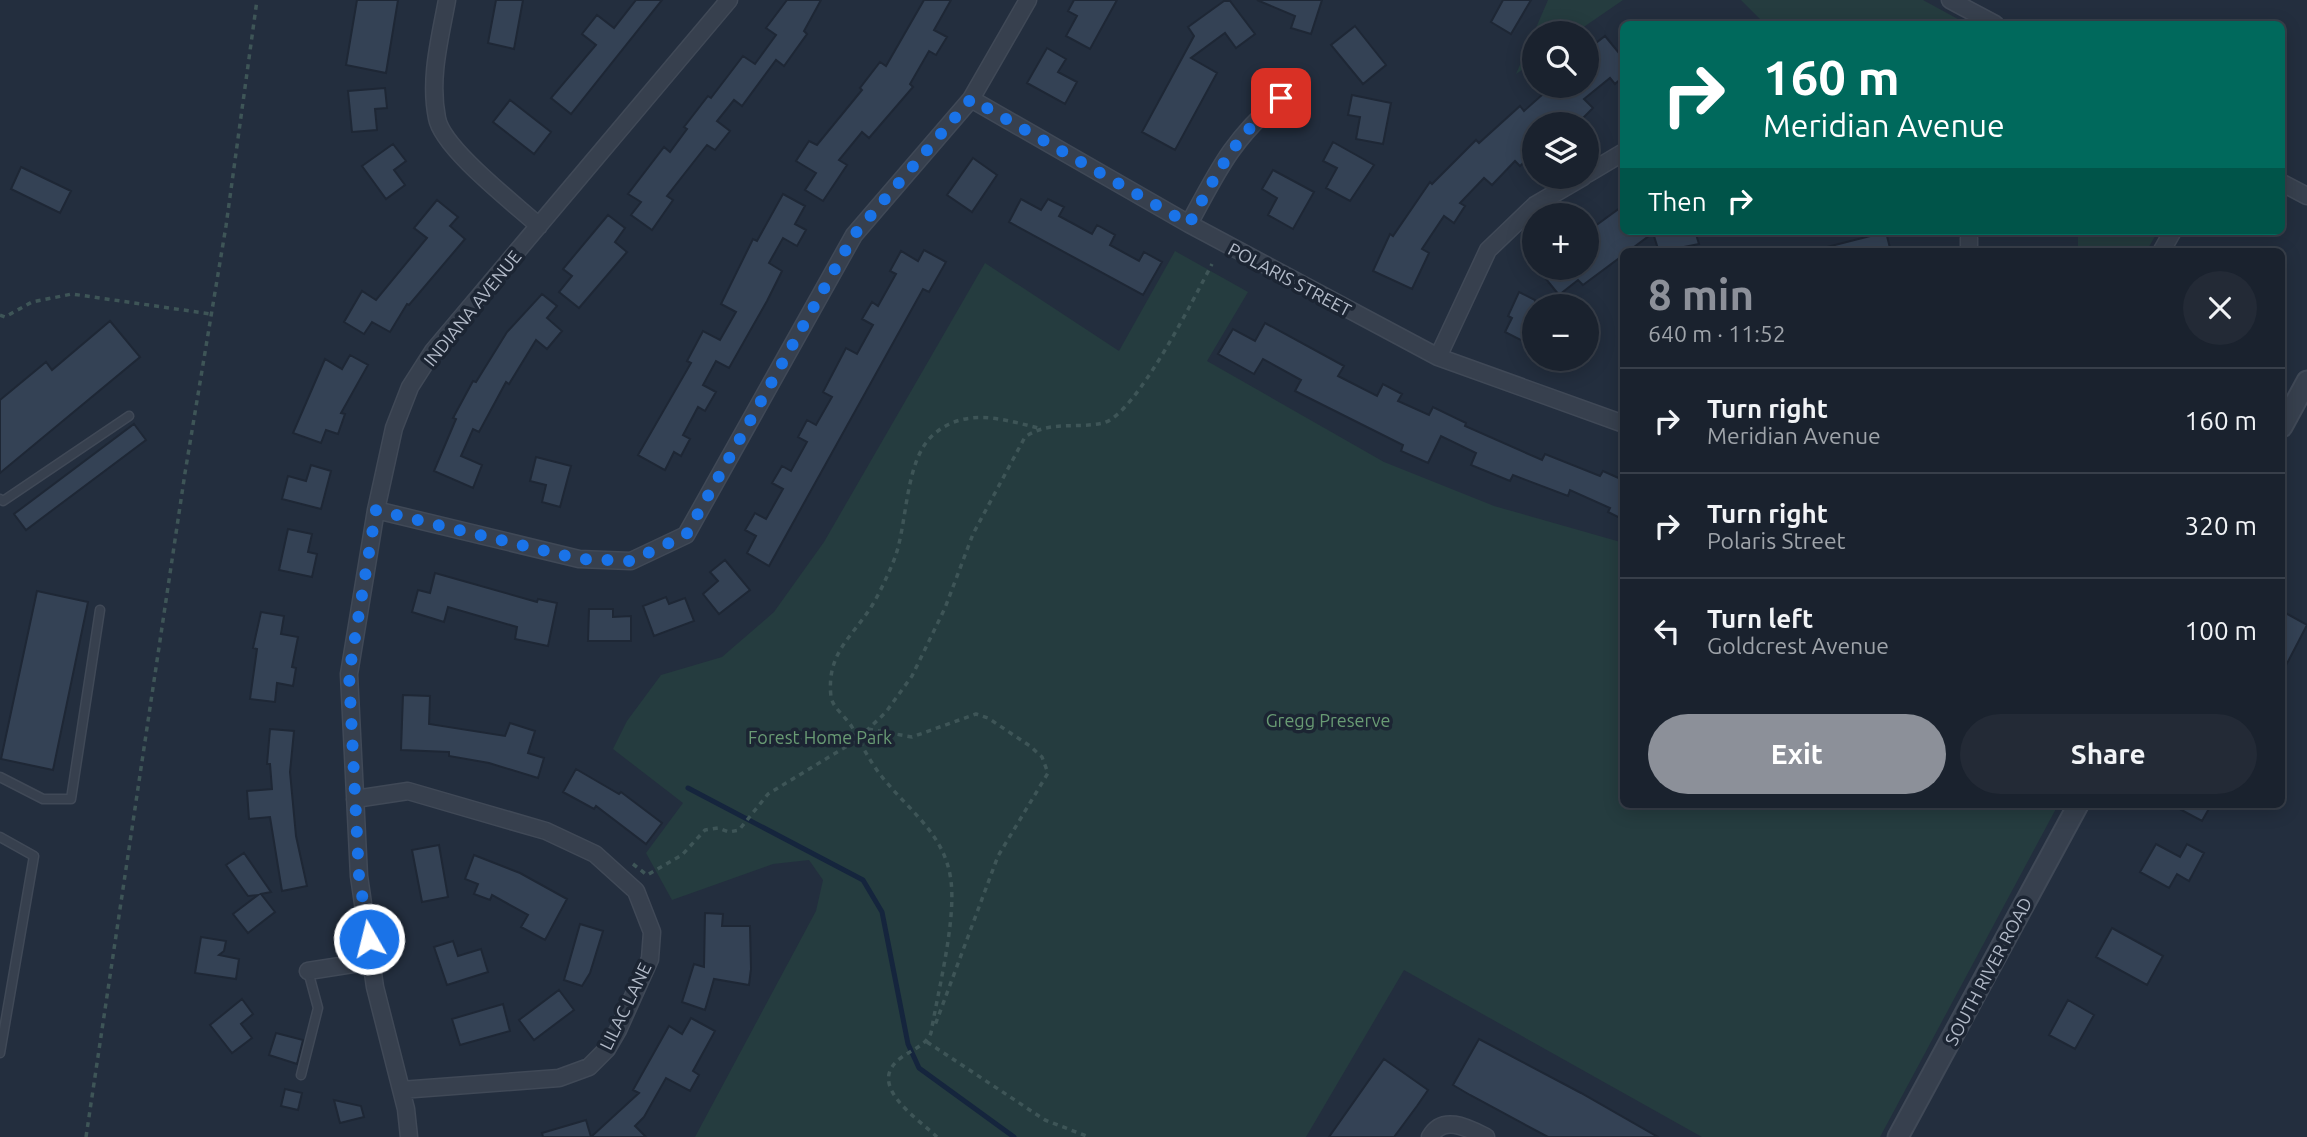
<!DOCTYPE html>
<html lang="en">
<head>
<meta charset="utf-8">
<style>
  :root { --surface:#1a222e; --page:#232a36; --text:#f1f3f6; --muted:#9fa4aa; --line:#383f4a; --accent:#8c9099 }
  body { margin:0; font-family:Ubuntu,sans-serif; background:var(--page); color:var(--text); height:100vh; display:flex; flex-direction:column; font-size:26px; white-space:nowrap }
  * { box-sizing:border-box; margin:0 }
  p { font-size:23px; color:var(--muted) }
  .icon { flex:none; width:38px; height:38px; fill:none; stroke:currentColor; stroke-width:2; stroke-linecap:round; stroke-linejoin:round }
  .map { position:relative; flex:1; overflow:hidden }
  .sheet { position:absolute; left:1620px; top:248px; width:665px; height:560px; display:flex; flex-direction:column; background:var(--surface); border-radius:10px; box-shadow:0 4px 18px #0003,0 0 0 2px var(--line) }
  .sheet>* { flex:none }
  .top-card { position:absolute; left:1620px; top:21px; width:665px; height:214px; border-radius:10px; box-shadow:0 4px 18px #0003,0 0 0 2px var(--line); background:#00695c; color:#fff; overflow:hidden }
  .buttons { position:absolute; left:1522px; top:21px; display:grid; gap:14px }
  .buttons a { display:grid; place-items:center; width:77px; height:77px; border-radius:50%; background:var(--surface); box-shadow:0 4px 18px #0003,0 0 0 2px var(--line); font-size:35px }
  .pin { position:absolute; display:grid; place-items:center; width:60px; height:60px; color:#fff; margin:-30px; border-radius:14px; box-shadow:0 4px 10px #0006 }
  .me { position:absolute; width:77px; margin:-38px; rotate:352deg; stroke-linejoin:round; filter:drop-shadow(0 0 5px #0008) }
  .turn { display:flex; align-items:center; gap:24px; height:147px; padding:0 28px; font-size:32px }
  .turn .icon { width:91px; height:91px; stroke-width:2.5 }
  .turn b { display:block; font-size:49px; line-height:60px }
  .then { display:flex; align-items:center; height:66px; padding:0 28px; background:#0003; gap:14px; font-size:26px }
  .round { display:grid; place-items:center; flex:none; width:74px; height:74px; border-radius:37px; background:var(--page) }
  .headline { display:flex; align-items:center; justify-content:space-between; height:119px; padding:0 28px }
  h1 { font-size:42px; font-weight:700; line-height:52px; color:var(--accent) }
  .button { display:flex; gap:14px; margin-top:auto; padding:14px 28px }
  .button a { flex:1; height:80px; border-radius:42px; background:var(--accent); color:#fff; font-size:28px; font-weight:700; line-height:80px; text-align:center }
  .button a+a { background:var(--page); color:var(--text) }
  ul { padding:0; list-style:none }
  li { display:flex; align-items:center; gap:21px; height:105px; padding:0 28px; border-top:2px solid var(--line) }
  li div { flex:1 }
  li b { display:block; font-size:26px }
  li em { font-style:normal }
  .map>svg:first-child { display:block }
  .green { fill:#253c3f }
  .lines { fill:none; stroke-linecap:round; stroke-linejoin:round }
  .stream { stroke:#15253d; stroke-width:5 }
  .building { fill:#344255; stroke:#1e2735; stroke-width:2 }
  .service-casing { stroke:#404957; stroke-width:11 }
  .minor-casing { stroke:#404957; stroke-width:19 }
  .tertiary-casing { stroke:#404957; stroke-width:23 }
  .path { stroke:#3e5557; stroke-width:3.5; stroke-dasharray:5 5; stroke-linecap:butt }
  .service { stroke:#37404e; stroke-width:8 }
  .minor { stroke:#37404e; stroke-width:16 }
  .tertiary { stroke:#37404e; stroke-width:19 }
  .route { stroke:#1a73e8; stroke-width:12; stroke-dasharray:0 21.6 }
  .labels { text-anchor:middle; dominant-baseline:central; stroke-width:7; stroke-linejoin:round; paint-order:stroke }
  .street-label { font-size:18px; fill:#b3bbc9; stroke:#1c2533 }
  .park-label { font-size:18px; fill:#699b74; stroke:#1c2533 }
</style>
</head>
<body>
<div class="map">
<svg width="2307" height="1137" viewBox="0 0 2307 1137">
  <rect width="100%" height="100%" fill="#232e3e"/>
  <path class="green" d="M1548,0H1623L1575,33H1535V61L1516,74Z
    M1741,0H1923L1967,24H1765Z
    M2078,231H2158L2146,252H2087L2078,247Z
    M1175,251L1248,292L1207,361L1384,462L1494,506L1624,543V805H2058L1880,1137H1702L1404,970L1306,1137H695L816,911L823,880L809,860L773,864L672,900L646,853L683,803L613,749L627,721L661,675L722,657L774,612L824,542L985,263L1119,351Z"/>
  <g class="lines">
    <path class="stream" d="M688,788L863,880L882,912L908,1044L919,1068L1014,1137"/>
  </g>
  <path class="building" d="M357,0H398L386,73L346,65Z
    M496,0H523L514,49L488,43Z
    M636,0H662L571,114L551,98L596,45L582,34L597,15L614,28Z
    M787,0H821L804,31L807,34L784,66L776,60L742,106L734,100L717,121L730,131L715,150L707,145L667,196L673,200L652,230L631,215L641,202L628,194L664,147L670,152L687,129L684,127L708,96L711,98L743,56L755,64L776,35L766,28Z
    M924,0H951L934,30L947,37L936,55L929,51L910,84L913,87L869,138L862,132L839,160L847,165L823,201L805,190L816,173L796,161L809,141L817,145L862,90L860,88L880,62L886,66Z
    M1074,0H1117L1090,49L1066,36L1077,16L1068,11Z
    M1257,0H1322L1311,34L1291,28L1295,16Z
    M1503,0H1531L1511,34L1491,22Z
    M1224,1H1230L1255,34L1236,48L1225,33L1191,58L1217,73L1175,150L1142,132L1194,36L1188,27Z
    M1355,26L1386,65L1363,84L1331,45Z
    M1605,36L1624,59V76L1615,84L1610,78L1584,99L1593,108L1578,123L1569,113L1556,124H1535V152L1520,166L1515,161L1492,185L1484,178L1460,203L1465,206L1454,223L1444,216L1422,249L1429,253L1412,289L1373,271L1390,234L1393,236L1430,182L1432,184L1476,140L1479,143L1520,106L1524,111L1552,86H1587V50Z
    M1047,48L1066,59L1058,72L1077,82L1065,104L1027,83Z
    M385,88L387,108L375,109L377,130L352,132L348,91Z
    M1352,95L1391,103L1383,144L1356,139L1360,117L1348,115Z
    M510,100L551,132L534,154L493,122Z
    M1333,142L1374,165L1350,201L1326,188L1337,168L1323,161Z
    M393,144L406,161L394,170L405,185L386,199L362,166Z
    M973,158L997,175L972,212L947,195Z
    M21,167L71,191L60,213L11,189Z
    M1273,170L1314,192L1293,229L1268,215L1277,198L1262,189Z
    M783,194L805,206L795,224L806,230L797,246L783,238L769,263L782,271L767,301L729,368L716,361L703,385L716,392L705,411L698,407L683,435L690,439L681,456L674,452L665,470L638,455L691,363L687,361L703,331L720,340L736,312L721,304L753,239L757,241Z
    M1021,199L1041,210L1048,199L1064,207L1059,216L1092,234L1097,225L1115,235L1110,245L1139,261L1144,252L1162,262L1143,295L1009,222Z
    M437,200L458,217L450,226L465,239L409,305L407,304L390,332L372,322L364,334L344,322L362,291L376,300L427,238L414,228Z
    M1624,205V231H1695L1699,244L1659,252L1653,233L1583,285L1578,280L1559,295L1537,268H1587V232Z
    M608,215L625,228L615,242L627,252L579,308L559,292L572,276L563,269Z
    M1886,232L1891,252H1827V247Z
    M924,250L946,262L929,292L923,289L769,566L747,553L756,536L745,530L755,513L766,519L783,489L772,483L782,466L791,471L807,442L798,437L807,420L816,425L832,397L823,392L846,348L857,354L873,325L862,319L872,302L878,306L896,274L890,271L901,251L918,261Z
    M1519,292L1535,300V347L1505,332L1512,318L1508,316Z
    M542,294L557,306L547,318L562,331L547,349L536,340L509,384L506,382L479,432L473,429L461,456L482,465L473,488L434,471L456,419L453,418L473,381L476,382L507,332Z
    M110,321L140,357L0,473V400L46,362L52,370Z
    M1265,323L1344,366L1338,376L1377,396L1383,384L1402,394L1398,401L1429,415L1433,407L1466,423L1465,426L1542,460L1545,454L1600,476L1603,471L1623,480L1624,476V520L1608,512L1610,508L1570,490L1568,496L1513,475L1510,481L1471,465L1476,453L1441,436L1428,463L1401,451L1403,445L1295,391L1301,380L1263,359L1254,374L1218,354L1233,329L1255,341Z
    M350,355L368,365L341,413L345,414L338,434L326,430L321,443L293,433L325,359L342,369Z
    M134,424L146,440L26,530L14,514Z
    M536,457L571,466L560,507L542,502L546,485L530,481Z
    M311,465L331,471L321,509L282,499L288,476L306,481Z
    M288,529L312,534L308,552L317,554L312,577L279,570Z
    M725,560L750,590L719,614L703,594L718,581L710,572Z
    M435,573L537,602L538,599L557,603L548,646L515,639L517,627L448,607L444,622L412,612L418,590L430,593Z
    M37,591L88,602L53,770L1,759Z
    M666,597L669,604L685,598L694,621L654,636L643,606Z
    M589,609H613V617L631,616V641H588Z
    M2282,611L2307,625L2282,673Z
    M261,612L284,616L281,634L298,637L292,667L296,668L293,686L277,683L275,702L250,699L257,649L253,648Z
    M403,695L430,696L429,724L505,736L510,723L535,731L528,753L544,758L538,778L489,763L449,756V752L401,750Z
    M270,729L294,731L290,772L296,836L307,886L282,891L270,817L249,819L247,791L272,789L270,764H267Z
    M576,769L619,794L621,792L662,823L646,844L596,806L594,809L563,792Z
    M2172,805H2211L2202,821Z
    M2156,844L2180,857L2187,844L2204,853L2189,881L2177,874L2169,888L2140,872Z
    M439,845L448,897L422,902L412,850Z
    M244,853L271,892L261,894L275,912L248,933L233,914L258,895L248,896L226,865Z
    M474,855L520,873L567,899L545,940L521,927L528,915L492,895L490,900L474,894L478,884L465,879Z
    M705,913L723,914L722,926H750L751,969L749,985L714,979L705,1010L682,1002L694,964L704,967Z
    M580,924L603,931L590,973L582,986L564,980Z
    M2112,928L2163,956L2147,985L2096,957Z
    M201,937L226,941L224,951L219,955L239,959L236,979L195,973Z
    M453,941L458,956L481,949L488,972L447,985L434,947Z
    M559,990L574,1010L534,1040L519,1020Z
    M242,999L253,1014L241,1024L252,1038L232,1053L210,1025Z
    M2068,1000L2094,1015L2075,1049L2049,1035Z
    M503,1004L510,1031L460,1045L452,1019Z
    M691,1018L715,1031L693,1071L699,1075L690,1091L666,1078L644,1117L635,1126L646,1137H543L542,1133L586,1120L591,1137L639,1093L633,1090L669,1026L682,1034Z
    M276,1033L303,1040L297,1064L269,1055Z
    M1479,1039L1581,1093L1658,1137H1548L1470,1095L1453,1085Z
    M1384,1059L1428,1090L1417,1106L1394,1137H1329Z
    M285,1089L302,1093L298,1110L281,1106Z
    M334,1100L361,1106L364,1117L340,1123Z"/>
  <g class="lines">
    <defs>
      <path id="service" d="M0,499L3,501L129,416
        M0,777L43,799H71L100,610
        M0,837L34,856L0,1053
        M301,1075L318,1008L308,971"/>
      <path id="minor" d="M447,0C440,39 429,78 437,118C442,148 515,204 539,226
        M1950,0L1995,24
        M971,99L1189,224L1438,357L1624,424
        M1587,174L1624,152
        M2282,183L2307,196
        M1189,224C1218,170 1233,138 1281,98
        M1969,238V252
        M2161,252L2173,231
        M1438,357L1488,250L1535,205L1583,177
        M376,510L579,559L631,561L686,535L854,235L971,99L1028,0
        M355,799L408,791L546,831L595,854L636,891L652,932L650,959L618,1030L607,1049L589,1067L559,1078L401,1090
        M308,971L372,961
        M409,1137L406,1109L375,987L359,876L349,674L376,510L394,428L410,387L433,351L729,0
        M1430,1137C1443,1114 1468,1128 1486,1137"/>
      <path id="tertiary" d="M2282,427L2307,381
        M1898,1137L2078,805"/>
    </defs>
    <use href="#service" class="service-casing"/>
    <use href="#minor" class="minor-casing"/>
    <use href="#tertiary" class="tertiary-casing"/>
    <path class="path" d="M0,315L5,317L32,302L72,294L211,314
      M868,729L912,737L976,714L988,718L1030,746L1042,757L1048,773L998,856L934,1028
      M633,864L647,875L682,855L705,830L718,828L729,832L739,830L768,794L857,740L886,712L912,676L945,608L973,534L1025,437C1050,420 1076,429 1103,423C1136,415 1195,296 1212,264
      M927,1042L1045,1120L1089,1137
      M86,1137L185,473L226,226L257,0
      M937,1137C916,1117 864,1084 902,1057C913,1049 925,1046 931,1033C938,991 956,922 951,881C945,832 906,809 879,773C868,758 860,742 852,727C846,717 833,708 831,697C826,652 853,637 873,604C881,590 888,575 894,560C908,525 904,461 933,435C964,407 1003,419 1038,428"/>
    <use href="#service" class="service"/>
    <use href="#minor" class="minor"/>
    <use href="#tertiary" class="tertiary"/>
  </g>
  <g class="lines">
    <path class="route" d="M369,939L359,876L349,674L376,510L579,559L631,561L686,535L854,235L971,99L1189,224C1219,170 1233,139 1281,98"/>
  </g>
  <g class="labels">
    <g class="street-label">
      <text transform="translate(1290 279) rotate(28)">POLARIS STREET</text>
      <text transform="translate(472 308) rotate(-51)">INDIANA AVENUE</text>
      <text transform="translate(1988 971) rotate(-62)">SOUTH RIVER ROAD</text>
      <text transform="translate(625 1006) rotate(-64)">LILAC LANE</text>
    </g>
    <g class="park-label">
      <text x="1328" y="720">Gregg Preserve</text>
      <text x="820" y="737">Forest Home Park</text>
    </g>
  </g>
</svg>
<div class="buttons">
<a><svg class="icon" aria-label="search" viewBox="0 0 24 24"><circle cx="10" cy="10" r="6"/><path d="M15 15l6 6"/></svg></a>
<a><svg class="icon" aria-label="layers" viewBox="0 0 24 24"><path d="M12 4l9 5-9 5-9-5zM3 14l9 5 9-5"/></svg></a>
<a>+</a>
<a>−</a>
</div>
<div class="pin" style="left:1281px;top:98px;background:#d93025"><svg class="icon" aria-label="arrive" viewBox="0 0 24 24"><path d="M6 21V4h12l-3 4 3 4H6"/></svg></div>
<svg class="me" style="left:369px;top:939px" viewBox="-20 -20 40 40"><circle r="17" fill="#1a73e8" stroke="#fff" stroke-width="3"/><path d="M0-11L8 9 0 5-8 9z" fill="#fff"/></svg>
<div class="top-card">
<div class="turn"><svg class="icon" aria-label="right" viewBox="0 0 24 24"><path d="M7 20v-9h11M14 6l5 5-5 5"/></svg><div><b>160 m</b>Meridian Avenue</div></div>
<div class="then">Then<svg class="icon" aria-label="right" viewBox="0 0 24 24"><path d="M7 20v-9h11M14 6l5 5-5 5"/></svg></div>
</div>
<section class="sheet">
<div class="headline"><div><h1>8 min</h1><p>640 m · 11:52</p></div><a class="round"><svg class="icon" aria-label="close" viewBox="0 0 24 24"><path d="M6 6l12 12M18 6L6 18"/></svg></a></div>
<ul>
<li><svg class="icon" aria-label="right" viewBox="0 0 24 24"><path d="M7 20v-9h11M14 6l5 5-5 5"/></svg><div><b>Turn right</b><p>Meridian Avenue</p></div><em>160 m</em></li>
<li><svg class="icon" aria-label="right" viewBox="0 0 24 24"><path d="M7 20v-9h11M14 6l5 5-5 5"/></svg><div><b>Turn right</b><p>Polaris Street</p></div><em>320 m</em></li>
<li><svg class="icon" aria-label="left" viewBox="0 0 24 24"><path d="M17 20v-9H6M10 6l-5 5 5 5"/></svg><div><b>Turn left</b><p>Goldcrest Avenue</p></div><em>100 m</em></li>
</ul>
<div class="button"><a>Exit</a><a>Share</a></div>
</section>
</div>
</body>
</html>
